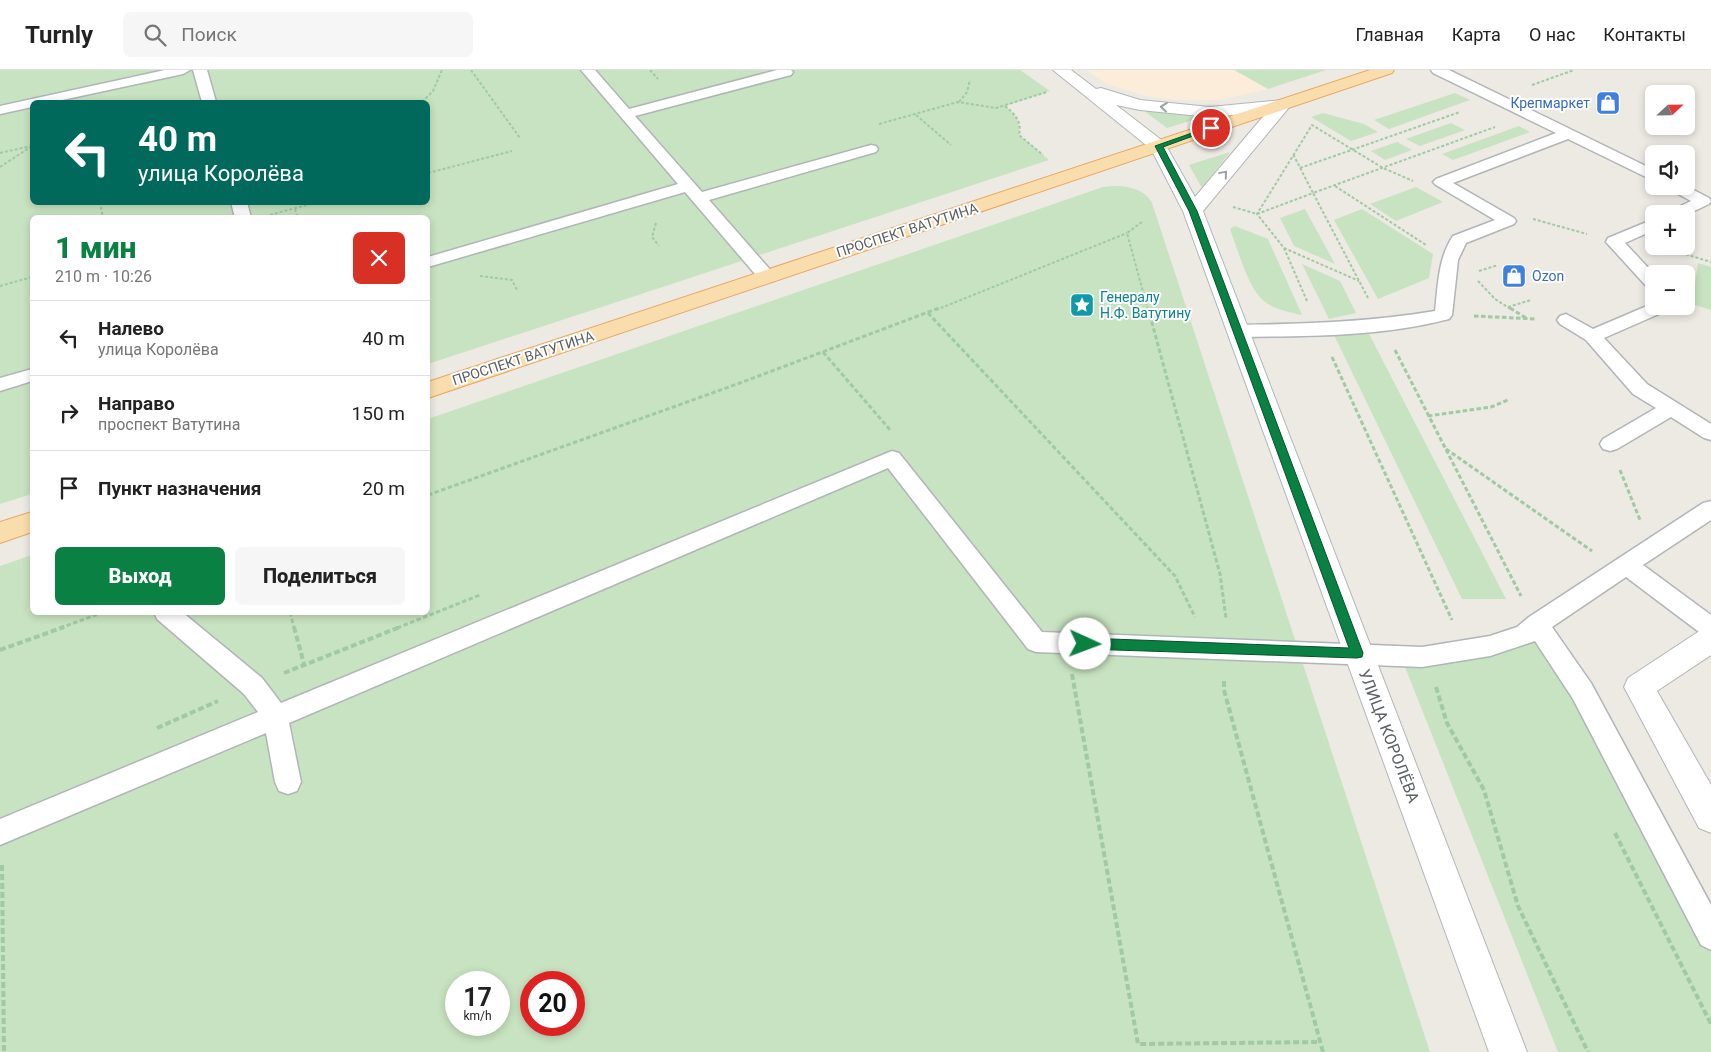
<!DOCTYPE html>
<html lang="ru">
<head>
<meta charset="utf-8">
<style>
  :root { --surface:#fff; --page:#f6f6f6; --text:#222; --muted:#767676; --line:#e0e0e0; --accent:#0b8043 }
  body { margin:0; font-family:Roboto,sans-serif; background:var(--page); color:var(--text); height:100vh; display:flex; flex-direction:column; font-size:19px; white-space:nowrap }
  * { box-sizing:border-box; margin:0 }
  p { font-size:16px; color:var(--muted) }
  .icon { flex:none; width:28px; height:28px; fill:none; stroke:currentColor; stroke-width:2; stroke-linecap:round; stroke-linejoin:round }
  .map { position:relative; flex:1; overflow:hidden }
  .details { position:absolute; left:30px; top:145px; width:400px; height:400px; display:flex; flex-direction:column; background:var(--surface); border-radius:8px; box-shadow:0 2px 8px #0003 }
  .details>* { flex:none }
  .hud { position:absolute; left:30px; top:30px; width:400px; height:105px; border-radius:8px; box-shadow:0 2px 8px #0003; background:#00695c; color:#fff; overflow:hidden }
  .needle { width:32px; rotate:68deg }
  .fabs { position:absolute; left:1645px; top:15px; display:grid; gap:10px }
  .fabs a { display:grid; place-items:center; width:50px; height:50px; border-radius:8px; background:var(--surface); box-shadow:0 2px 8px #0003; font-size:25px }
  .speed { position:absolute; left:445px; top:901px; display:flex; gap:10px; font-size:25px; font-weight:700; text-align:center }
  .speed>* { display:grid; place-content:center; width:65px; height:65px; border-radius:50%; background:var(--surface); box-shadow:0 2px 8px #0003; line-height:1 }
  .speed small { font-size:12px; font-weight:400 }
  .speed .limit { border:8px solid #d22; background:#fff; color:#111 }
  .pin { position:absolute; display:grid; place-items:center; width:42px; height:42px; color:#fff; margin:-21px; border:2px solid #fff; border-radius:50%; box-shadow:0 1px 5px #0007 }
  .me { position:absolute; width:55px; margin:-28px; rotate:92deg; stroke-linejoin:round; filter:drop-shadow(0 0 4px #0008) }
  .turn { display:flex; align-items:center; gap:18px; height:105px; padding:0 25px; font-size:22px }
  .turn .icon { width:65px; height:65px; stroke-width:2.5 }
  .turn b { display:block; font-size:35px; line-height:42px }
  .round { display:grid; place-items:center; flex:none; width:52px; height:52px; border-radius:8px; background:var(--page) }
  .overview { display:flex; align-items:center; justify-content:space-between; height:85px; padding:0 25px }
  h1 { font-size:30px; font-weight:800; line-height:38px; color:var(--accent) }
  .primary-button { display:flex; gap:10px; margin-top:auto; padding:10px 25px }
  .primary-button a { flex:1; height:58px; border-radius:8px; background:var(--accent); color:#fff; font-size:20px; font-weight:800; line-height:58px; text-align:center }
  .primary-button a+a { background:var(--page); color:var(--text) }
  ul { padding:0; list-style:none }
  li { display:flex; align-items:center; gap:15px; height:75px; padding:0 25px; border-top:1px solid var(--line) }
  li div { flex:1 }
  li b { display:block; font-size:19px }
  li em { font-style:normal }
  header { display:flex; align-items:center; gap:30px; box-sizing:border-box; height:70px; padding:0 25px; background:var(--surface); border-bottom:1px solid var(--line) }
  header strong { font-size:24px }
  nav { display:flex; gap:28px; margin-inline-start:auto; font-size:18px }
  .search { width:350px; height:45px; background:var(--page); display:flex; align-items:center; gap:12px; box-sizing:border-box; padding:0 18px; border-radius:8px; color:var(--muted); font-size:19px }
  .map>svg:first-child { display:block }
  .commercial { fill:#fbedda }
  .green { fill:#c8e3c1; fill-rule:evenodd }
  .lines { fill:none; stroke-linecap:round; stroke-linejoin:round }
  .lane-casing { stroke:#b0b5b7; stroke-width:3 }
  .street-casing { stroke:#b0b5b7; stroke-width:2 }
  .secondary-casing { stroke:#b2b7ba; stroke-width:2 }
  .primary-casing { stroke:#e6a862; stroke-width:2 }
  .path-far2 { stroke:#9fcaa2; stroke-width:2; stroke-dasharray:3 2; stroke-linecap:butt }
  .path-far1 { stroke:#9fcaa2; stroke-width:3; stroke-dasharray:4.5 2.5; stroke-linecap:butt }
  .path { stroke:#9fcaa2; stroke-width:4; stroke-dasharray:6 3; stroke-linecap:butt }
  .lane { fill:#fff; fill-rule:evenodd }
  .street { fill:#fff; fill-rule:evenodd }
  .secondary { fill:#fff; fill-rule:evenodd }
  .primary { fill:#f9ddac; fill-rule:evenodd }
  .oneway { stroke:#9da0a1 }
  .route { fill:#0b8043; stroke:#07532c }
  .labels { text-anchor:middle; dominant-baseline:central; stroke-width:4; stroke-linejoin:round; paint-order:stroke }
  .far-shop-label { font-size:14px; fill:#366cbe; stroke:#fff; text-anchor:end }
  .far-street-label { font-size:14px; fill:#5b6063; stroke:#fff }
  .far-culture-label { font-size:14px; fill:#0d838f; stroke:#fff; text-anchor:start }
  .street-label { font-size:16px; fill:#5b6063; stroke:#fff }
</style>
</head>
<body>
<header>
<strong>Turnly</strong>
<div class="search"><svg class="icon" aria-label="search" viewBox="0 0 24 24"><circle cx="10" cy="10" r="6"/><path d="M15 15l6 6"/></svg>Поиск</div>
<nav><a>Главная</a><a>Карта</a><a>О нас</a><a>Контакты</a></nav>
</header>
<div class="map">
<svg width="1711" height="982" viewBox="0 0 1711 982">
  <rect width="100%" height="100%" fill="#ede9e3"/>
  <path class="commercial" d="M1086,0H1326L1261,21L1220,30H1176L1146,26L1107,14Z"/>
  <path class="green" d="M0,0H1020L1050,21L1005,36C1015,46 1020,50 1019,65L1049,90L428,294V148H32V424L0,434ZM32,32H428V132H32Z
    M1234,0H1326L1268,19Z
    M1455,23L1470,30L1389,59L1374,50Z
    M1143,40L1206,46L1167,58Z
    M1323,43L1364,54L1378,62L1351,71L1311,47Z
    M1451,53L1465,60L1420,76L1406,69Z
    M1519,56L1530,62L1453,90L1442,84Z
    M1397,72L1412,80L1385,90L1371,81Z
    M1230,82L1202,118L1189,95Z
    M1113,116C1128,116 1145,119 1152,133L1430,982H0V496L32,485V542H428V349L1103,117ZM456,912H499V955H456ZM531,912H574V955H531Z
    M1416,117L1443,132L1396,151L1370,134Z
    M1305,139L1335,194L1294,176L1280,148Z
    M1362,139L1433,184L1429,208L1378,229L1334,150Z
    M1235,156L1268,169L1302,245C1290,242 1276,240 1265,232C1248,219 1238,180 1230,159Z
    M1698,193L1711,197V240L1692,234Z
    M1302,194L1340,211L1356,243L1329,249Z
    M1367,260L1506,529H1462L1334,265Z
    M1537,561L1711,877V982H1558L1403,592Z"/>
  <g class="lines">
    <defs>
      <path id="lane" d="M165,0H190L183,4L53,32H32V37L0,44V36Z
        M193,0H207L216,32H202Z
        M581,0H595L629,39L777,0H791L793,2L791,5L635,46L702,122L871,75L876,76L878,79L876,82L709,130L773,203L776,207L773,211L767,212L761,211L685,122L428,197V187L678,114Z
        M1431,0H1449L1654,100V111L1568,69L1453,113L1514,148L1516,151L1514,154L1466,173L1458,190L1452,245L1449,249C1380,267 1308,266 1237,267L1231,265L1228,261L1231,257L1237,255C1304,254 1369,252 1435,241C1438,216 1438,188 1453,166L1495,150L1436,115L1433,112L1436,109L1556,63L1433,3Z
        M1666,116H1686L1709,128L1711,131L1709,134L1686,145L1668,144L1670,141L1691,131L1669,119Z
        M231,132H247L251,148H235Z
        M1654,149V160L1625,173L1654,204V219L1648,218L1606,172L1608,168Z
        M1654,233V236H1671L1668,240L1604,268L1647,314L1711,354V370L1704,368L1671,347L1617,379L1610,381L1603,379L1600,374L1603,369L1656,338L1633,324L1586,270L1560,254L1557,250L1560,246L1566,244L1593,259Z
        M32,299V311L0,321V308Z
        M892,381L899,383L1042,562L1422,577L1490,566L1517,557L1529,547L1703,433L1711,431V450L1643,495L1711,545V568L1703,565L1626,507L1552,557L1591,613L1711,835V880L1701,875L1573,629L1535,571L1490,586L1422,597L1036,582L1028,579L888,398L289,653L301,712L297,721L288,724L279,721L275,712L266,663L0,775V749L258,642L244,624L157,549L154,542H182L262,608L281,633Z"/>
      <path id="street" d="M1711,557V585L1657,621L1711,715V763L1699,758L1624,617L1628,608L1701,560Z"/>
      <path id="secondary" d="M1053,0H1071L1096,19L1101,18L1140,30L1210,37L1282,30L1288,31L1291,35L1203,141L1527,982H1489L1183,141L1151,79ZM1116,35L1140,40L1210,47L1267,42L1195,127L1164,72Z"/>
      <path id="primary" d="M1370,0H1394L1392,3L428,328V312Z
        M32,442V462L0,473V452Z"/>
    </defs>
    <use href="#lane" class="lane-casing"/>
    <use href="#street" class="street-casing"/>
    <use href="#secondary" class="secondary-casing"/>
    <use href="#primary" class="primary-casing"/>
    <path class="path-far2" d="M471,0L520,68
      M650,0L658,9
      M1532,15L1574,0
      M422,32L433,21L442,0
      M959,32L967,22L970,10
      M1005,36C1015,44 1022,52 1019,65L1043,85
      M916,45L951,75
      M879,54L958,32L996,38L1047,22
      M0,83L31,76
      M0,97L32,76
      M1300,98L1460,42
      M428,103L512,81
      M1335,116L1426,175
      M100,132L103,148
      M1233,137L1257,144L1313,123L1293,84
      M295,139L298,148
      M270,145L318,132
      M1533,149L1587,164
      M1142,152L1127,163L1148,240
      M656,153L652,167L659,176
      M1662,177L1711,192
      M1284,178L1359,211
      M1479,201L1498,195
      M480,206L512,210L517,220
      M1478,211L1495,229L1512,240
      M0,216L32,207
      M1368,228L1313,123L1495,57
      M1307,231L1284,178L1257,144L1312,55L1383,98L1413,111
      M1508,237L1531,230
      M936,240L1127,163"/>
    <path class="path-far1" d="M1148,238L1220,504L1226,548
      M1510,238L1526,248
      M928,243L1175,506L1195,547
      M1474,246L1537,249
      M1395,280L1521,526
      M823,282L891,361
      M1332,287L1452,550
      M1428,346L1491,337L1508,330
      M1446,379L1592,481
      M1620,400L1640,450
      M428,425L740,313L939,238
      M290,542L294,558
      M60,558L104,542
      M397,558L480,525"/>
    <path class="path" d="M294,557L304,594
      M0,580L64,557
      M284,603L400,557
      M1072,604L1138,974L1320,972
      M1224,611V620L1323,982
      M1436,617L1447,653L1484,720L1518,836L1588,982
      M157,658L218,631
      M1615,763L1711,954
      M2,795L4,982"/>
    <use href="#lane" class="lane"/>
    <use href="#street" class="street"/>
    <use href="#secondary" class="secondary"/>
    <use href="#primary" class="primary"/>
  </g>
  <defs><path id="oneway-chevron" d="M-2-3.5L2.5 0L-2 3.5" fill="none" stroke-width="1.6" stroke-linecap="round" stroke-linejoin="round" transform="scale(1.25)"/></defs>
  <g class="oneway">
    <use href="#oneway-chevron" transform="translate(1164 37) rotate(-174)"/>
    <use href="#oneway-chevron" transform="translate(1224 104) rotate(-50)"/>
  </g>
  <path class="route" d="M1209,57L1215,58L1163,77L1197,141L1363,583L1362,587L1357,588L1085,579L1080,577L1079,574L1080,570L1085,568L1349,578L1189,141L1155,76Z"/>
  <defs>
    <symbol id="shop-square" viewBox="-11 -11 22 22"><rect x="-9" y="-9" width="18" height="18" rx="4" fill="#3f7fe0" stroke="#fff"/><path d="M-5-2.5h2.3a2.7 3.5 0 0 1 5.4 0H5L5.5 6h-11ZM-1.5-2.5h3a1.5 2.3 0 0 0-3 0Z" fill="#fff"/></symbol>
    <symbol id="sight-square" viewBox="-11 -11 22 22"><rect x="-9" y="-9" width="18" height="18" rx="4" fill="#0f9aa8" stroke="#fff"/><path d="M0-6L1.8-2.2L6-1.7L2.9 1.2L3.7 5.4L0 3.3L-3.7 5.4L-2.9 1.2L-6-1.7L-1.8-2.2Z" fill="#fff"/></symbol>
  </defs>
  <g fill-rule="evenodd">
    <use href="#shop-square" x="1594" y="19" width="28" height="28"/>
    <use href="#shop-square" x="1500" y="192" width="28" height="28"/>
    <use href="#sight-square" x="1068" y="221" width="28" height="28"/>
  </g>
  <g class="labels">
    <g class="far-shop-label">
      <text x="1590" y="33">Крепмаркет</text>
      <text x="1532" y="206" text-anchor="start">Ozon</text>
    </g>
    <g class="far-street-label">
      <text transform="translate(907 160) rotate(-18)">ПРОСПЕКТ ВАТУТИНА</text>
      <text transform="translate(523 288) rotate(-18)">ПРОСПЕКТ ВАТУТИНА</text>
    </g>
    <g class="far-culture-label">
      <text x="1100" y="227">Генералу<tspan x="1100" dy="16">Н.Ф. Ватутину</tspan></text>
    </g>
    <g class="street-label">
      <text transform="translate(1389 666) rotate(69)">УЛИЦА КОРОЛЁВА</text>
    </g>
  </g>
</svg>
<div class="fabs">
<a><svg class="needle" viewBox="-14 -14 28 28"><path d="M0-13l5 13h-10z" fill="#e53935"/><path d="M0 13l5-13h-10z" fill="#767676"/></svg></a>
<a><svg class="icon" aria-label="sound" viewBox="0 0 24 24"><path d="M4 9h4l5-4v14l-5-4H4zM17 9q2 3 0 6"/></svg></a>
<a>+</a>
<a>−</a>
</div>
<div class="speed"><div>17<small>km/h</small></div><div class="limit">20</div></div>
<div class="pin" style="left:1211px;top:58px;background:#d93025"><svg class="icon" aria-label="arrive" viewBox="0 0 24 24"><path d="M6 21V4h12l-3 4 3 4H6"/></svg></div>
<svg class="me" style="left:1085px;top:574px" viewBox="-20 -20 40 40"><circle r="19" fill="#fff"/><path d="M0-13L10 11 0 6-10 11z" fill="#0b8043"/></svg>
<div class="hud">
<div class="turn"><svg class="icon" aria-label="left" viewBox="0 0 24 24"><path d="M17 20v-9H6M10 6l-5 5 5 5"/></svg><div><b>40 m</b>улица Королёва</div></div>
</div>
<section class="details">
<div class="overview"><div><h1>1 мин</h1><p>210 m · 10:26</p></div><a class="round" style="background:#d93025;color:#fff"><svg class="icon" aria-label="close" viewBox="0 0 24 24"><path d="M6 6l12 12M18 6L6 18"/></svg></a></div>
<ul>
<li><svg class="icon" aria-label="left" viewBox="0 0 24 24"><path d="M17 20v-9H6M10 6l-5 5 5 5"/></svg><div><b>Налево</b><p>улица Королёва</p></div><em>40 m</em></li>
<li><svg class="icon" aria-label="right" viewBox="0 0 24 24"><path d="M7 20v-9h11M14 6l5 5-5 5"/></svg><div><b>Направо</b><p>проспект Ватутина</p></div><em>150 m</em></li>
<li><svg class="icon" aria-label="arrive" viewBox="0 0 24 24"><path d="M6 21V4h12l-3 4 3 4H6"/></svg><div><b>Пункт назначения</b></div><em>20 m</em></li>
</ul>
<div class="primary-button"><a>Выход</a><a>Поделиться</a></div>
</section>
</div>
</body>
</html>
